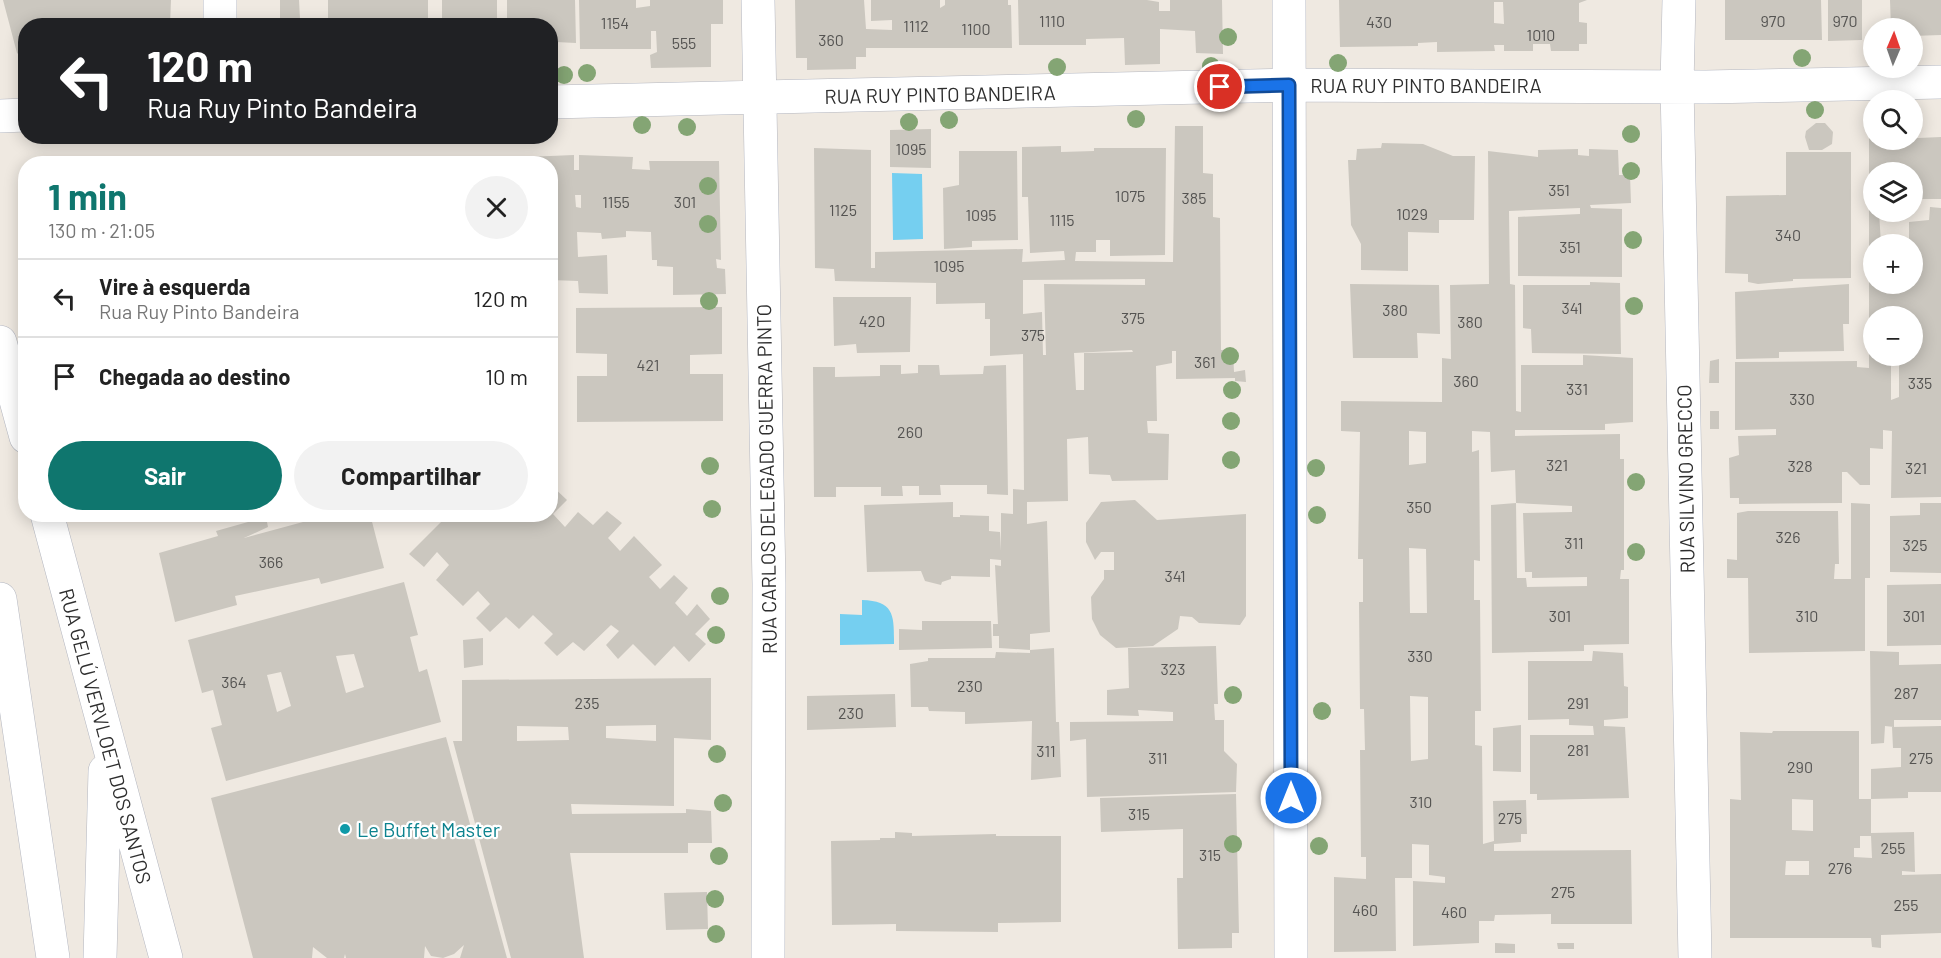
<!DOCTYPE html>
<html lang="pt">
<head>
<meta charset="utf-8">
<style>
  :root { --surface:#fff; --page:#f2f2f2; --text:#222; --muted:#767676; --line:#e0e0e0; --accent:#0f766e }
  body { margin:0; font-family:Barlow,sans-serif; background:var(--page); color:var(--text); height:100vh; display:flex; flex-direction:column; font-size:22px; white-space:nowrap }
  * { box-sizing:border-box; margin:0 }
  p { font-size:20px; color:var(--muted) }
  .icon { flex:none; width:33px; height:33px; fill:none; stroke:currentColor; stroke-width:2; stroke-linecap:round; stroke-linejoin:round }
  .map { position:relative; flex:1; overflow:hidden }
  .panel { position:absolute; left:18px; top:156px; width:540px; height:366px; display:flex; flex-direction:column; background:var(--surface); border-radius:24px; box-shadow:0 3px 15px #0003 }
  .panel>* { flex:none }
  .top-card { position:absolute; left:18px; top:18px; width:540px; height:126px; border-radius:24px; box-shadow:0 3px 15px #0003; background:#202124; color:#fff; overflow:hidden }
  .needle { width:39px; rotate:2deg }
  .tools { position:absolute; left:1863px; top:18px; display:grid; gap:12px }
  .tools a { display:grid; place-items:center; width:60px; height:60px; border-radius:50%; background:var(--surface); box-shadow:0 3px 15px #0003; font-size:30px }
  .pin { position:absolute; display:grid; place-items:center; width:51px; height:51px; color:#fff; margin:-26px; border:3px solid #fff; border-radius:50%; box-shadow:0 2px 6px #0007 }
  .me { position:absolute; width:66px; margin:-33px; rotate:0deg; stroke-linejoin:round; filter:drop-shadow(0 0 4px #0008) }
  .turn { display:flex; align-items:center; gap:21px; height:126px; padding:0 30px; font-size:27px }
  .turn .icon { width:78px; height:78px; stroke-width:2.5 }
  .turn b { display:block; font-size:42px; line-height:51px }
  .round { display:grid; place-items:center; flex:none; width:63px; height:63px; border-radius:32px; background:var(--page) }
  .head { display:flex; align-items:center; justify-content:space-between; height:102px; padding:0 30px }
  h1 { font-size:36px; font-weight:700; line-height:45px; color:var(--accent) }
  .button { display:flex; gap:12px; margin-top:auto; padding:12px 30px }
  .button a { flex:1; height:69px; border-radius:36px; background:var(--accent); color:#fff; font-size:24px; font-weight:700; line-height:69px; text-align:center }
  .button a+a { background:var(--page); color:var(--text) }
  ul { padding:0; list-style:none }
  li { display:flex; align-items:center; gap:18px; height:78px; padding:0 30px; border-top:2px solid var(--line) }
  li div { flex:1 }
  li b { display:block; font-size:22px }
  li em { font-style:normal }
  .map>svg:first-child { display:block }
  .water { fill:#75cff0 }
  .building { fill:#cbc7bf; fill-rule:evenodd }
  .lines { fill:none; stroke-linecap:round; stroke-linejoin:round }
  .minor-casing { stroke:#b4b7c1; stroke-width:34 }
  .secondary-casing { stroke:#b4b7c1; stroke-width:34 }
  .minor { stroke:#fff; stroke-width:33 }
  .secondary { stroke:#fff; stroke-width:33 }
  .tree { fill:#84a574 }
  .route-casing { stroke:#114b97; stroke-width:15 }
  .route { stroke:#1a73e8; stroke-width:10 }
  .culture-dot { fill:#0f9aa8; stroke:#fff; stroke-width:2 }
  .labels { text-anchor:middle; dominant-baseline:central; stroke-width:4.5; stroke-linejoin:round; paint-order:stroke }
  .number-label { font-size:16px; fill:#555452 }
  .street-label { font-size:20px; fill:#2e2e2e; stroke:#fff }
  .culture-label { font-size:20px; fill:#0d838f; stroke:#fff; text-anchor:start }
</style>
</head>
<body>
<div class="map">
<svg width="1941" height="958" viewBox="0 0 1941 958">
  <rect width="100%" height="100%" fill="#efe9e1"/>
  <path class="water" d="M892,173L922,174L923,239L893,240Z
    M862,600C895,601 894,616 894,644L840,645V614L862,615Z"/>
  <path class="building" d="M3,0H171L170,26H26V61L17,53Z
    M280,0H299L300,19L280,21Z
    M328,0H428V26H321V19L328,20Z
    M442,0H497V26H442Z
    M507,0H575L576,43L556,42V51L550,52V26H507Z
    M579,0H636V8L650,6V0H723V24H711V67L651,68L650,55L657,52L656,31H651V49H580Z
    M795,0H864L866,29L892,30V20L871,21V0H940V8L945,5V0H1008V5H1011L1012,48H866V57H856V69L807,70V58H796Z
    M1018,0H1147L1159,2V11H1170V0H1222L1223,54L1196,53L1195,31L1160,29V64L1125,65L1124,38L1086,39V45H1019Z
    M1339,0H1587L1579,3V22L1587,23V44H1579V51H1551L1550,44H1533V51H1504V45H1494L1495,51L1437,52V42L1418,43V46L1340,47ZM1494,2H1503L1504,24L1494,23Z
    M1725,0H1821L1822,40H1725Z
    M1828,0H1862V40L1828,41Z
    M1890,0H1941V35L1912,36V28H1891Z
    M1816,123H1825L1833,132L1832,144L1822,150H1809L1805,137L1806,131Z
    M1175,126H1203V173L1213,174V217L1220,218L1221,350H1233L1234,372L1245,370L1246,382L1235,381V378L1176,379V351H1172V363L1156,366L1157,421H1147L1148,433L1169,434L1168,480L1112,481L1110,475L1089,474L1088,437L1067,439L1068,501L1027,502V524L1047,521L1050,632L1030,634V650L999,648V636H993V624H998L995,565L1001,566V560L990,559V577L951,576V579L942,582L941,585L925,581L921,571L867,572L864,505L953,502V517H960V515L989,516V531L1000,532L1001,551V513L1013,514V489L1024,490L1023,354L990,356V319H985V303L936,304V283L835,281L834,269L815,268L814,148L871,150V268H875V252L1023,249L1022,262L1065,260L1064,251L1030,253L1028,197H1022V147L1061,146V152L1094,151V148H1166L1165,255L1110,256V240H1096V252H1076L1075,261L1173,262ZM1145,279V285L1044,284L1046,355H1043L1042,312L1023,314V280ZM1132,350L1133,352L1084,353V390H1076L1074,353Z
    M931,129V168L890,167V130Z
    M1869,137H1874V140L1941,137V199H1912V172H1874V212H1879L1881,244H1874V248H1869Z
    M1382,143L1423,144L1453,156H1475L1474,220H1439V233L1408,232V271L1361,270V244L1351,225L1348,160H1356L1357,149L1381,148Z
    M1578,149V155L1589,156V149L1618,150L1619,175H1630L1631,203L1590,205L1591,208L1622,209V277L1518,276V217L1580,214V208L1509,211L1510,284L1515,285L1516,411L1521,412V365H1583V355L1633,358V422L1605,424V430H1515V436L1620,434V459H1624V570H1621L1620,579H1629V644L1584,645V651L1492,653L1491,505L1516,503L1515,470L1491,472L1490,432L1472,431V452L1479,450L1480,561L1474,560V600H1480L1481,711H1475V745L1482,746L1483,844L1494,841L1493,801L1526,800L1527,834H1521V842L1494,844V851L1631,850L1632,924H1551V914L1495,915L1494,921H1479V943L1413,946V881L1445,883V877L1429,875V845L1412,844V878H1395L1396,951L1334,952V877L1366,879V857H1361L1360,750H1365L1364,709H1360L1359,602H1363V559H1358L1360,432L1341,431V401L1442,402V358L1451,359L1450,285L1489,284L1488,151L1538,157V150ZM1409,431L1426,432V463L1409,465ZM1516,503L1572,506V512L1523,513L1525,572H1532V578L1587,577V586L1527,587L1526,578H1517ZM1409,548L1426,549L1427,613H1410ZM1410,696L1428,697V759L1411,761Z
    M959,151H1017L1018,240L972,241V247L944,249L943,188L959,185Z
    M1786,152H1851V278L1793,279V281L1758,284L1748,282V274L1725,273L1726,196L1786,195Z
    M574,155V170H579V155L633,157L632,169L650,170L649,161H719L721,260L716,259L717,268L725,269L726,294L673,295V267L657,266V260H652L651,232L626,231V237L602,239L601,233L577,232L578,257L607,255L608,294L579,293L578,281L550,280V164H503V158ZM575,195H581V208L576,207Z
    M441,161L486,162V164H441Z
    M1930,207L1941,208V497L1891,498L1892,431L1883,430V449L1870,448V485H1860L1847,472H1842V503L1739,504V498H1730L1729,458L1739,455L1738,436L1776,435V429L1735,430V362L1857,361V367L1869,368V282L1912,284V244H1909V222L1929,220ZM1874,316H1912V356H1899V397L1891,400V356H1874Z
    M1590,282L1620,283L1621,354L1532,353L1531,329L1523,328V285H1590Z
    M1350,284L1439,285L1440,334L1417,333L1418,358H1353Z
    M1849,284V324H1843L1844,351L1779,352V358L1736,359L1735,292Z
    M833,297H911L910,352L857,353L856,344L834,346Z
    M722,307V354L690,355V374H723V421L577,422V376H607V354L576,353V308Z
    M1719,359V383H1709L1710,361Z
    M880,365H901V374L918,373V365H939L940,375L983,374L984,366L1006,365L1008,495L987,494V485H940L941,495H919V486H902L903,496H881V487H836V497H814L813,367H835V377L880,376Z
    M1710,411H1719V429H1710Z
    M550,484L567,500L553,514L565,527L578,512L593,525L607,511L622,523L608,538L620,551L634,536L662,565L649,577L660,589L674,575L688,588L675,603L687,616L697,604L710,619L695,634L706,644L689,662L674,646L655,666L633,644L618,659L606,645L619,631L611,625L584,651L573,642L557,656L544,643L553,634L533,615L519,629L506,617L490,632L476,618L490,604L478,591L463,606L436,580L449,565L437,552L424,567L409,554L449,514H550Z
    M1135,500L1157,520L1246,514V616L1240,625L1199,623L1192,617L1180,616L1178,629L1153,646L1116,648L1100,635L1092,619L1091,597L1104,579V570H1114V552H1101L1095,560L1086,542V523L1101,502Z
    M1851,503L1870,504V578H1865V651L1749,653L1748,578H1727V559L1737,560V513L1748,511H1838L1839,564H1835L1834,579H1851Z
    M1920,503H1941V573L1890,572V516L1920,515Z
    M305,514H370L384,568L321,584L319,578L235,596L237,605L175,622L159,553L218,536L216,531L266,517L268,527L244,538L303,522L302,516Z
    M404,582L418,635L410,637L419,672L427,669L441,722L226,781L211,728L222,725L213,690L202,693L188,640ZM354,654L364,687L346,693L336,656ZM281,672L291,706L277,712L267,675Z
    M1941,584V645L1887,646V585Z
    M922,621H991L992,648L899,650V629L922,630Z
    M483,638V665L464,668L463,640Z
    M1216,646L1218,704H1214L1215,720H1224V751L1237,764L1236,792L1087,797L1086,739L1070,741V722L1173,721V712L1138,710L1139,716L1107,715V690L1129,688L1128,648Z
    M1054,648L1056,722H1059L1061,777L1031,780L1032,721L965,724V712L929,711L928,707H911L910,664L928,661V658H995L996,652L1030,653V650Z
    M1593,651L1623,653L1624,686L1628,687V718L1604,720V726L1625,727L1629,798L1537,800V794H1530V735H1594L1593,726L1569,725V719L1528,720V661H1592Z
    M1870,651L1899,652V665L1941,664V720H1894V727L1885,726L1884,743L1871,744Z
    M711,678V740L674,738V806L571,804L572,814L686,813V809L711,811L712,843H688V853H570L584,958H511L453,741H462V680ZM656,725V741L606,738V726ZM517,726L568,727L569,740L517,741Z
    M895,694L896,727L807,730V696Z
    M1521,725V772L1493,771V728Z
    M1941,726V792H1908V798L1871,799V769L1901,767V748H1893L1892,727Z
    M1773,731H1859V799H1871V833L1914,832L1915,872L1902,871V875L1941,874V933L1881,935V948L1872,947L1871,938H1730V799L1741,800L1740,732L1772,733ZM1792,799L1813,800V831L1792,830ZM1860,836H1871L1872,858L1854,857V848H1860ZM1786,861H1809V875H1785Z
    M446,737L507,958H460L464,945L454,954L443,958L431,956L425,946L424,958H346L345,954L344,958H327L313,947L312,958H253L211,798Z
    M1236,794L1239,933H1232V948L1178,949L1177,878H1183V829L1101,832L1100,798Z
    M895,832L912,833V836L996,834V836H1061V922L998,923V932L896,931V924L832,925L831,841L880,840V838H895Z
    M707,892L708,929L666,930L664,893Z
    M1495,943L1515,944V953H1495Z
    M1557,943H1574V949H1558Z"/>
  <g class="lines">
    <defs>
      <path id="minor" d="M758,0L769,584L768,958
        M1289,0L1291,958
        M1679,0L1677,85L1695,958
        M220,26V0
        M550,102L1289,85L1706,87L1941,82
        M0,116L26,115"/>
      <path id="secondary" d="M0,342L26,437
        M47,514L166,958
        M0,599L53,958
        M100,958L105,771"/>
    </defs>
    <use href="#minor" class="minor-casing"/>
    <use href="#secondary" class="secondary-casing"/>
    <use href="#minor" class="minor"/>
    <use href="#secondary" class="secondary"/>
  </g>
  <g class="tree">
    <circle cx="1228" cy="37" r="9"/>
    <circle cx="1802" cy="58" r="9"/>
    <circle cx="1338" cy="63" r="9"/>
    <circle cx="1211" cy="66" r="9"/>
    <circle cx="1057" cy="67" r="9"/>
    <circle cx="587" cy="73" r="9"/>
    <circle cx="564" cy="75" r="9"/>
    <circle cx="1815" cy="110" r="9"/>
    <circle cx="1136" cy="119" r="9"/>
    <circle cx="949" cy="120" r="9"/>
    <circle cx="909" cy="122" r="9"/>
    <circle cx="642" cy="125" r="9"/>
    <circle cx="687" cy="127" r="9"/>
    <circle cx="1631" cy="134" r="9"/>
    <circle cx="1631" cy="171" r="9"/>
    <circle cx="708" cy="186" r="9"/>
    <circle cx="708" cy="224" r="9"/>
    <circle cx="1633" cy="240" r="9"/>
    <circle cx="709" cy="301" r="9"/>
    <circle cx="1634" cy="306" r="9"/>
    <circle cx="1230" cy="356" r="9"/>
    <circle cx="1232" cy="390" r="9"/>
    <circle cx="1231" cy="421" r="9"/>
    <circle cx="1231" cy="460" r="9"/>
    <circle cx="710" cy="466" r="9"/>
    <circle cx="1316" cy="468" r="9"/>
    <circle cx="1636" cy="482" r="9"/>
    <circle cx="712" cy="509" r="9"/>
    <circle cx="1317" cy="515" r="9"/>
    <circle cx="1636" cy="552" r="9"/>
    <circle cx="720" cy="596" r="9"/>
    <circle cx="716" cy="635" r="9"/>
    <circle cx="1233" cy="695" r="9"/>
    <circle cx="1322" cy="711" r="9"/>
    <circle cx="717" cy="754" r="9"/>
    <circle cx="723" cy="803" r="9"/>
    <circle cx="1233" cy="844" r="9"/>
    <circle cx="1319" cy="846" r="9"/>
    <circle cx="719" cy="856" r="9"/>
    <circle cx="715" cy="899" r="9"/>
    <circle cx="716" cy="934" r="9"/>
  </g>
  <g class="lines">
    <defs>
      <path id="route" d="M1220,87L1289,85L1291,798"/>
    </defs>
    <use href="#route" class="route-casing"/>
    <use href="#route" class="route"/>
  </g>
  <circle class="culture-dot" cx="345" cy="829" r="6"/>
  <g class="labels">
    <g class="number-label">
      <text x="1052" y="20">1110</text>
      <text x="1773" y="20">970</text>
      <text x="1845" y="20">970</text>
      <text x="1379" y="21">430</text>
      <text x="615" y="22">1154</text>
      <text x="916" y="25">1112</text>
      <text x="976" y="28">1100</text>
      <text x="1541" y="34">1010</text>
      <text x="831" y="39">360</text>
      <text x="684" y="42">555</text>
      <text x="911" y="148">1095</text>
      <text x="1559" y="189">351</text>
      <text x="1130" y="195">1075</text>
      <text x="1194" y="197">385</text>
      <text x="616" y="201">1155</text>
      <text x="685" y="201">301</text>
      <text x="843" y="209">1125</text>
      <text x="1412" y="213">1029</text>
      <text x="981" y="214">1095</text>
      <text x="1062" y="219">1115</text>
      <text x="1788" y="234">340</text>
      <text x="1570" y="246">351</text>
      <text x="949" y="265">1095</text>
      <text x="1572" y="307">341</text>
      <text x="1395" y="309">380</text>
      <text x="1133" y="317">375</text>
      <text x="872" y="320">420</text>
      <text x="1470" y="321">380</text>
      <text x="1033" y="334">375</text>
      <text x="1205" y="361">361</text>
      <text x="648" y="364">421</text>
      <text x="1466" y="380">360</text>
      <text x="1920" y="382">335</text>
      <text x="1577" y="388">331</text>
      <text x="1802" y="398">330</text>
      <text x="910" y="431">260</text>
      <text x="1557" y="464">321</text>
      <text x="1800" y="465">328</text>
      <text x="1916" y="467">321</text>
      <text x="1419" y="506">350</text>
      <text x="1788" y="536">326</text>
      <text x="1574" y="542">311</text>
      <text x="1915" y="544">325</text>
      <text x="271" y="561">366</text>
      <text x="1175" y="575">341</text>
      <text x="1560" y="615">301</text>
      <text x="1807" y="615">310</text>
      <text x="1914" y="615">301</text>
      <text x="1420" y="655">330</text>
      <text x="1173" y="668">323</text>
      <text x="234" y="681">364</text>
      <text x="970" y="685">230</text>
      <text x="1906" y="692">287</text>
      <text x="587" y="702">235</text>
      <text x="1578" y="702">291</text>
      <text x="851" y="712">230</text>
      <text x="1578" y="749">281</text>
      <text x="1046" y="750">311</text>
      <text x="1158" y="757">311</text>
      <text x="1921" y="757">275</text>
      <text x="1800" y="766">290</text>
      <text x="1421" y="801">310</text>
      <text x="1139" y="813">315</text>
      <text x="1510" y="817">275</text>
      <text x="1893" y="847">255</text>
      <text x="1210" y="854">315</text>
      <text x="1840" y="867">276</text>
      <text x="1563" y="891">275</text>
      <text x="1906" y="904">255</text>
      <text x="1365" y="909">460</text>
      <text x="1454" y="911">460</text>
    </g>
    <g class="street-label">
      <text x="1426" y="85">RUA RUY PINTO BANDEIRA</text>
      <text transform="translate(940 94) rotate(-1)">RUA RUY PINTO BANDEIRA</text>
      <text transform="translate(766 479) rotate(-91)">RUA CARLOS DELEGADO GUERRA PINTO</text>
      <text transform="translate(1685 479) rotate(-91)">RUA SILVINO GRECCO</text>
      <text transform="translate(106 736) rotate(75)">RUA GELÚ VERVLOET DOS SANTOS</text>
    </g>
    <g class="culture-label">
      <text x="357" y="829">Le Buffet Master</text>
    </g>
  </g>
</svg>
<div class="tools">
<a><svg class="needle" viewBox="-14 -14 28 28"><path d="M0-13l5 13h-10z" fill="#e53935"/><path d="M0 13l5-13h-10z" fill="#767676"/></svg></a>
<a><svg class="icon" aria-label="search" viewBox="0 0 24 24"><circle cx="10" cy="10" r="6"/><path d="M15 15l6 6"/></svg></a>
<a><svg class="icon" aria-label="layers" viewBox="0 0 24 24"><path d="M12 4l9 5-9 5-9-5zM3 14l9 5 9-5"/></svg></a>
<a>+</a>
<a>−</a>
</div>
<div class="pin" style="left:1220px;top:87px;background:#d93025"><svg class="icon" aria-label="arrive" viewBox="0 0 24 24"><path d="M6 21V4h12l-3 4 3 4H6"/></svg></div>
<svg class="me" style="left:1291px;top:798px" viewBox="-20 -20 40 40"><circle r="17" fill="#1a73e8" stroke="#fff" stroke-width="3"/><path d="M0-11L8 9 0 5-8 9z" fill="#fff"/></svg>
<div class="top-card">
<div class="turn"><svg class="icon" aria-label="left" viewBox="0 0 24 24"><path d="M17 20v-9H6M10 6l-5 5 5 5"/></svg><div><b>120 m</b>Rua Ruy Pinto Bandeira</div></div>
</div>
<section class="panel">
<div class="head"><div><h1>1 min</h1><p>130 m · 21:05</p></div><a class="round"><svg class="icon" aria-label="close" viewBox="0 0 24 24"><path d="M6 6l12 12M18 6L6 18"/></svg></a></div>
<ul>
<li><svg class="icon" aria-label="left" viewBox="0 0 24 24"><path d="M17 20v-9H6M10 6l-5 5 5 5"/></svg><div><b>Vire à esquerda</b><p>Rua Ruy Pinto Bandeira</p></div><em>120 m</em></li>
<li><svg class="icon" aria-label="arrive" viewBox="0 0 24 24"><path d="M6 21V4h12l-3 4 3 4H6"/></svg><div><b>Chegada ao destino</b></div><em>10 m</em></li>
</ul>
<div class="button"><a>Sair</a><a>Compartilhar</a></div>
</section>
</div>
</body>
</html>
